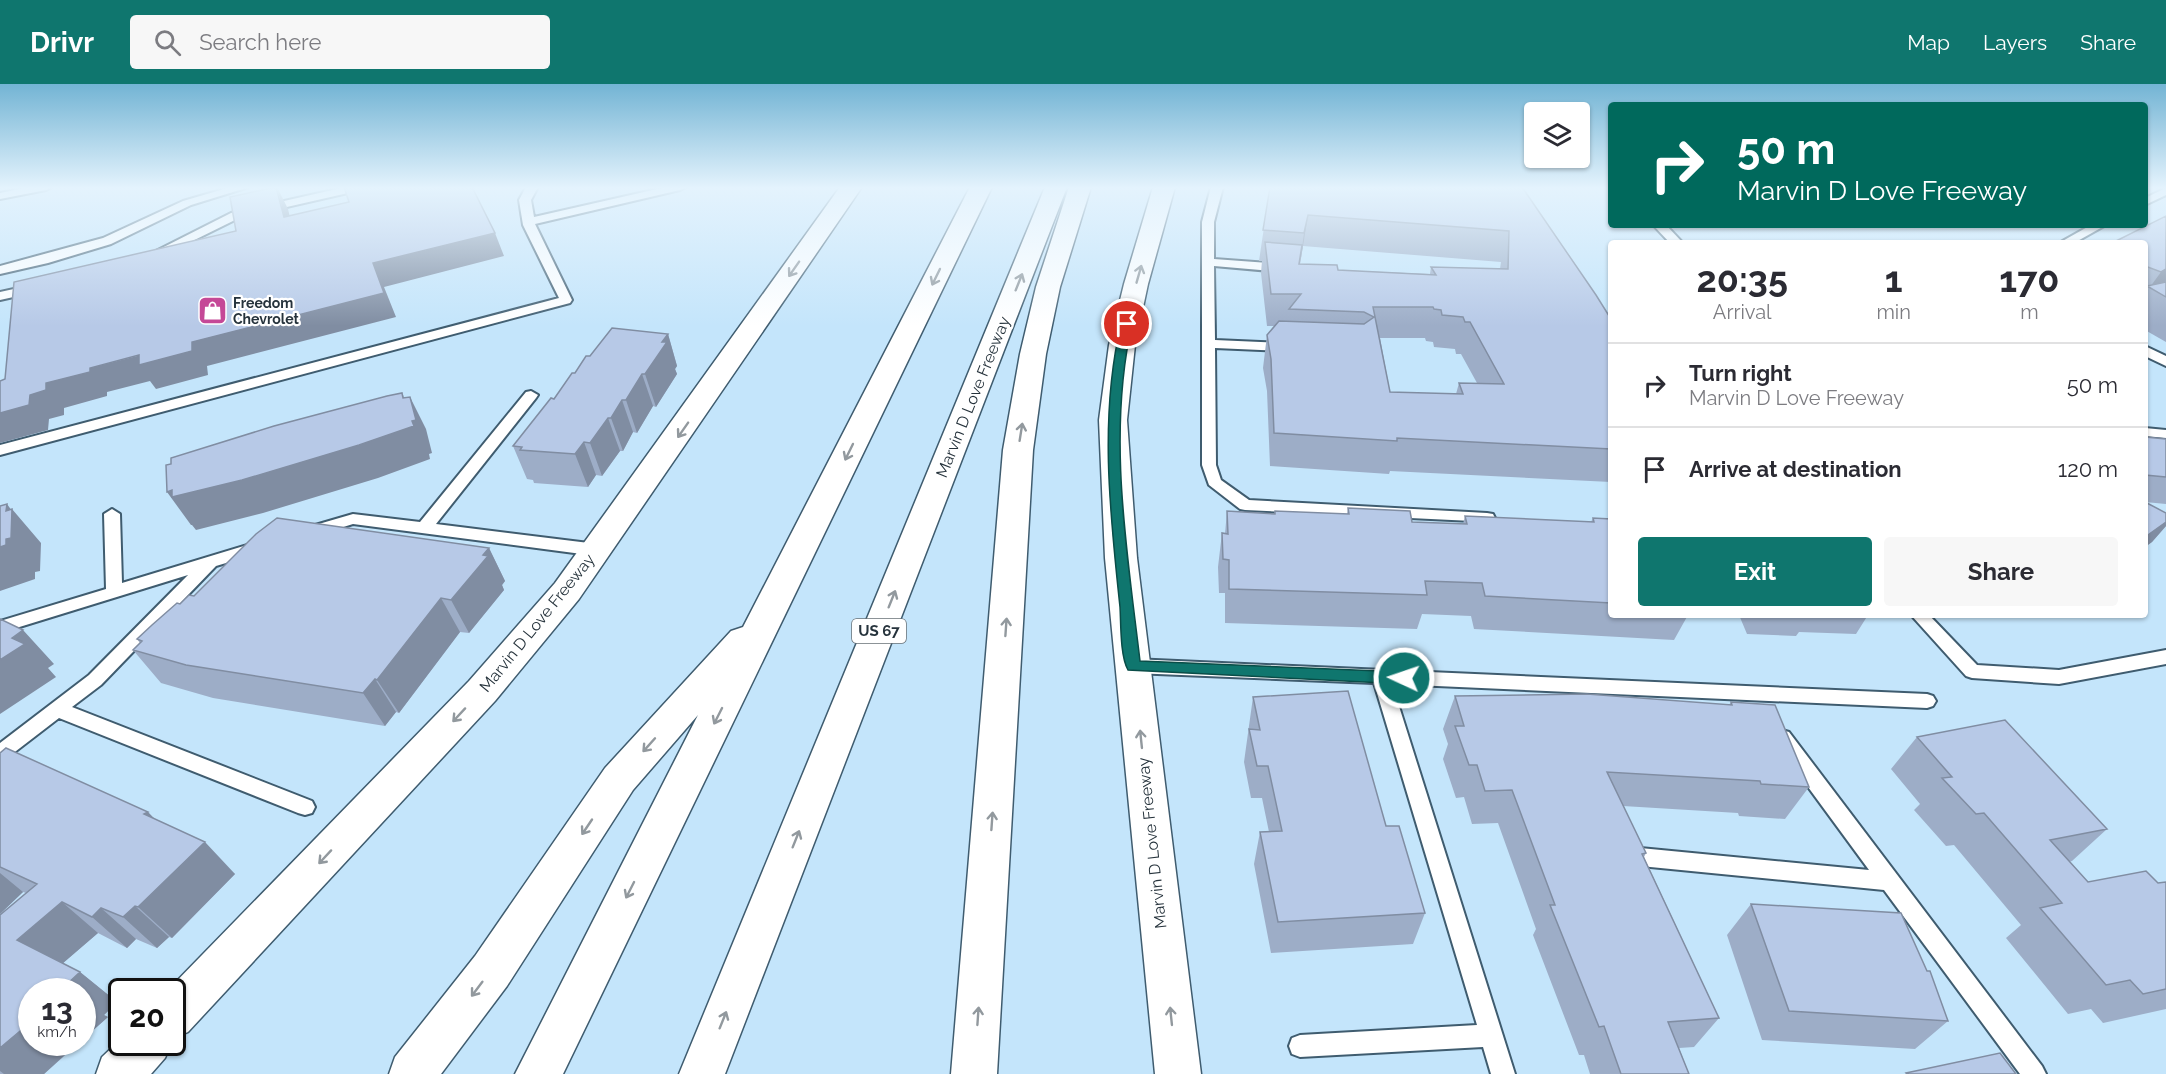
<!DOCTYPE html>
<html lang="en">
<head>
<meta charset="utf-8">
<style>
  :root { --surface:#fff; --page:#f7f7f7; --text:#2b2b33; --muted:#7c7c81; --line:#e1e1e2; --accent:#0f766e }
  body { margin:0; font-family:Raleway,sans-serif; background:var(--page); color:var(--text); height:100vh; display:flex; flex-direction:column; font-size:22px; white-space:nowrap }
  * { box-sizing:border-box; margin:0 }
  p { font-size:20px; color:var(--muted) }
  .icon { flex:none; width:33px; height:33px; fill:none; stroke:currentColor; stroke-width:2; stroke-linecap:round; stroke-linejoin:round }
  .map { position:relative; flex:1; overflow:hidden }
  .side { position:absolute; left:1608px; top:156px; width:540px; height:378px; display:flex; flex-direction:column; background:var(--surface); border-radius:6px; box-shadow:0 2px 4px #0004 }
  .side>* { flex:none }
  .guide { position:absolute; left:1608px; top:18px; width:540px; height:126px; border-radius:6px; box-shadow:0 2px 4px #0004; background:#00695c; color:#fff; overflow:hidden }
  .buttons { position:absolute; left:1524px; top:18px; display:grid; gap:12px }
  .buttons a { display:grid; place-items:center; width:66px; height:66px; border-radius:6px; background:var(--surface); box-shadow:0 2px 4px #0004; font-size:30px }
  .speed { position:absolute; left:18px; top:894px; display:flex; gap:12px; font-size:30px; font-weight:700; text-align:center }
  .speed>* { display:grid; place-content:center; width:78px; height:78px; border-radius:50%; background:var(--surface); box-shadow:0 2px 4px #0004; line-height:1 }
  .speed small { font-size:15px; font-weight:400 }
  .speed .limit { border:3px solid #111; border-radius:9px; background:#fff; color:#111 }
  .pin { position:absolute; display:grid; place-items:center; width:51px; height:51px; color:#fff; margin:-26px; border:3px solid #fff; border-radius:50%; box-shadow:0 2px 6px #0007 }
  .me { position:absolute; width:66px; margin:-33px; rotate:273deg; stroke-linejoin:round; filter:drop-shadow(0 0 4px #0008) }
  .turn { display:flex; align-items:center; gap:21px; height:126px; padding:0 30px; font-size:27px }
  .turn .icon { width:78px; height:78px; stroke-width:2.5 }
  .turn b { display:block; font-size:42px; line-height:51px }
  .eta { display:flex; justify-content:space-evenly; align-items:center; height:102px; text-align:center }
  .eta b { font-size:36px; font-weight:700; line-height:42px }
  .action { display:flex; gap:12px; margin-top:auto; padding:12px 30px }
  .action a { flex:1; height:69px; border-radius:6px; background:var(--accent); color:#fff; font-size:24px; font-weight:700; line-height:69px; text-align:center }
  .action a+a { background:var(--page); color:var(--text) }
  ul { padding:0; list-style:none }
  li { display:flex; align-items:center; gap:18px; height:84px; padding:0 30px; border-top:2px solid var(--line) }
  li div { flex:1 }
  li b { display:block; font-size:22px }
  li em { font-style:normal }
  header { display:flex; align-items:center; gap:36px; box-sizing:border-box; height:84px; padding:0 30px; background:var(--accent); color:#fff }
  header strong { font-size:28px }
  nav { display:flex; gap:33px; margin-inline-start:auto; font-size:21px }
  .search { width:420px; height:54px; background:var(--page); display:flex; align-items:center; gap:15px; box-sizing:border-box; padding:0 21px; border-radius:6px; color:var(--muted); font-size:22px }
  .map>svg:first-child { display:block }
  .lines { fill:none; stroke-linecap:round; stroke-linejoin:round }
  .service-casing { stroke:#3f5c6f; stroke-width:4 }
  .secondary-casing { stroke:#3f5c6f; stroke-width:3 }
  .motorway-casing { stroke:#3f5c6f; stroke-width:3 }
  .service { fill:#fff; fill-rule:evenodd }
  .secondary { fill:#fff; fill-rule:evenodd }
  .motorway { fill:#fff; fill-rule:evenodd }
  .wall { fill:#9dadc7; fill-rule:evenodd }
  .shaded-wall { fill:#808da2 }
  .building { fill:#b7c9e7; stroke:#808da2; stroke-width:1.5; fill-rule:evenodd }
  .oneway { stroke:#92999e }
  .route { fill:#0f766e; stroke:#0a4d48; stroke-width:1.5 }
  .labels { text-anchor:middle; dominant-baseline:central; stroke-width:4.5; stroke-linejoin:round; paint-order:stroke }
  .far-poi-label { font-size:14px; font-weight:bold; fill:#26333c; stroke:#fff; text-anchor:start }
  .shield { fill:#fff; stroke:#677076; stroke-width:1.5 }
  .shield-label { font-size:15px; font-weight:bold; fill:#26333c }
  .street-label { font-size:16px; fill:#26333c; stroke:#fff }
</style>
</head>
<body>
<header>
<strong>Drivr</strong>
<div class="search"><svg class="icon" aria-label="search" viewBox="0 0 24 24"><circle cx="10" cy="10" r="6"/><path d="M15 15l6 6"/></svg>Search here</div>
<nav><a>Map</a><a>Layers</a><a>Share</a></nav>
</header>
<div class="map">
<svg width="2166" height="990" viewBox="0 0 2166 990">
  <rect width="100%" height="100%" fill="#c4e5fb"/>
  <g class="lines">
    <defs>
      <path id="service" d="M29,103H52L46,106L0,115V109Z
        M231,103H249L191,121L111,160L48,179L0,190V182L103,154L183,117Z
        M346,103H367L361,106L239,134L156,175H148L146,172L231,129Z
        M526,103H538L531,116L534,133L666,103H686L680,106L535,140L572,216L570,219L0,371V361L559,214L523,141L519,116Z
        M1211,103H1223L1214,138V175L1282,180L1288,184L1282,188L1214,182L1215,256L1286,259L1293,263L1286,267L1215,264L1216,381L1221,396L1249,416L1487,429L1493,430L1495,434L1493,438L1245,426L1240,425L1209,401L1202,381V138Z
        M2166,104V111L2145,121V114Z
        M1653,141H1666L1683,159H1670Z
        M2091,141H2106L2074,159H2059Z
        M32,201L38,205L36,208L0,216V208Z
        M2145,262L2166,272V282L2145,272Z
        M531,307L538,311L536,314L436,440L597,460L603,462L605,466L603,470L597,472L353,440L311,453L305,452L303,448L305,444L353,430L420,438L526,308Z
        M2145,344L2166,346V354L2145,352Z
        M112,425L120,430L122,499L257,458L263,460L265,464L263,468L216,482L101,601L72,623L312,717L315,723L312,729L305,731L298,729L59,634L7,674L0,677V659L89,591L188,491L0,549V537L106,505L104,430Z
        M1911,531H1929L1977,581L2059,586L2166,566V580L2059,600L1972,594L1966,592Z
        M1133,575L1927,610L1933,612L1936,617L1933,622L1927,624L1392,600L1515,990H1491L1483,963L1300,973L1292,970L1289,962L1292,954L1300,951L1477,941L1374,599L1133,589L1127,587L1124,582L1127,577Z
        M1782,646L1789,648L2042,982L2046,990H2020L1884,806L1630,781L1623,778L1620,772L1623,766L1630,763L1869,786L1775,658L1773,653L1775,648Z"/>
      <path id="secondary" d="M840,103H862L579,515L495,617L188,948L172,955V908H166L469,597L555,499Z
        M1153,103H1175L1148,200L1135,261L1127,336L1137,474L1201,990H1155L1105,474L1099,336L1109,261L1124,200Z
        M122,954V958H172L165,974L151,990H96L102,973Z"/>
      <path id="motorway" d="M970,103H992L563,990H515L698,631L633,706L507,902L441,990H389L395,973L475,872L605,684L731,547L743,543Z
        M1045,103H1067L725,990H679Z
        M1069,103H1091L1060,203L1046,270L1033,366L997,990H951L1003,366L1020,270L1036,203Z"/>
    </defs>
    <use href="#service" class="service-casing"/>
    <use href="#secondary" class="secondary-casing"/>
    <use href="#motorway" class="motorway-casing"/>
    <use href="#service" class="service"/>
    <use href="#secondary" class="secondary"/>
    <use href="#motorway" class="motorway"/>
  </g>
  <path class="wall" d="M1270,103H1522L1611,235V398L1390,387L1389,390L1270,382L1267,307L1263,284L1267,251L1275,242H1267L1261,189L1262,177H1259ZM1303,162L1501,178L1500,185L1431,183L1430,190L1338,186L1300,180ZM1380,254H1425L1426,257L1433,258L1434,263L1455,265L1456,270H1461L1477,299H1459L1456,310L1390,308Z
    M2166,132V258L2145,246V159Z
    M668,250L677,282L675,285L677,290L656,323L653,322L637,349L633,348L623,367H620L602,392L596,391L588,403L534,399L533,396L527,395L513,362L590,272Z
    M2145,353L2166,355V420L2145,418L2166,429V442L2152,458L2145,463Z
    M1348,424L1412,438L1463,440L1465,432L1591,438L1593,434L1611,435V531H1688L1674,556L1474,545L1471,532L1422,530L1417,545L1225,539V509H1219L1218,483L1222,449L1225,450L1227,427L1274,430L1275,427L1347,430Z
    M489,464L505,497L502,501L504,506L469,549L460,548L399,629L396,628L385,642L213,614L161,599L133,566L140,559L137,555L180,520L194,512Z
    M1739,531H1868L1856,550L1799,548L1796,552L1747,550Z
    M1455,612L1729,621L1731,618L1809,703L1785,735L1739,732L1738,729L1623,722L1646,769L1644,773L1719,934L1694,963L1679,964L1689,990H1590L1584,971H1579L1533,851L1536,845L1498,739L1472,740L1464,713L1456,714L1443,675L1448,660L1443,645Z
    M1253,613L1386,742L1425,829L1413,860L1271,869L1254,780L1260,748H1269L1262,714H1251L1244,678Z
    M1917,653L2107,745L2072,777L2069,778L2088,798L2158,799L2166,798V925L2103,939L2091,925L2068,930L2006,854L2021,841L1954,761L1946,762L1914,726L1920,720L1891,685Z
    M0,669L155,735L235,790L172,854L169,853L157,864L136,855L127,864L98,849L63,879L80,888L117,918L104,931L108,933L44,990H0V831L26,809L23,808L0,830Z
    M1751,820L1948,937L1915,965L1762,956L1727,851Z"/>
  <path class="shaded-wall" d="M277,103L288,125L295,155L284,133Z
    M1308,131L1303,162L1300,180L1304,149Z
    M495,149L504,172L384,203L396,233L207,282L208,291L156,305L150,297L107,308V312L64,324V331L49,335L48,346L0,359V329L30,311L46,299L90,284L192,258L373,179Z
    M2166,185V204L2150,203L2161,188Z
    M668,250L677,282L675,285L677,290L656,323L645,290L662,258Z
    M642,290L653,322L637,349L626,316Z
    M402,309L415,336L410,313L426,345L432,369L429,370L430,375L378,394L263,429L196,446L192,441H191L167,408L412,337Z
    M622,316L633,348L623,367L611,334Z
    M608,334L620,367L602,392L590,359Z
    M584,358L596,391L588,403L575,370Z
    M7,420L12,427V425L41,459L40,487L35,488V495L0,507V463Z
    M2166,438V442L2152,458L2145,463V453Z
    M489,464L505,497L502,501L504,506L469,549L451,516Z
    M441,514L460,548L399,629L377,596Z
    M23,546L54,580L48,584L56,593L0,630V576L12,554Z
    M375,595L396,628L385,642L363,609Z
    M148,728L179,760L144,730Z
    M205,758L235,790L172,854L138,823Z
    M0,789L23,808L0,830Z
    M62,818L98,849L55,886L17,856Z
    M135,822L169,853L157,864L123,833Z
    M101,824L136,855L127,864L92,833Z
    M80,888L117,918L104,931L108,933L82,956V908H66L65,902Z
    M32,937V958H79L44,990H4L0,987V964Z"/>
  <path class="building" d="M276,103L284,133L349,118L344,103H472L495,149L373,179L384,209L192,258V267L139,281V271L90,284V288L46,299V306L30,311L29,321L0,329V297L5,295L14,198L236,147L230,113Z
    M1270,103H1522L1596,211L1611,235V365L1397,354V357L1274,349L1271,275L1267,251L1279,237L1364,240L1374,233L1364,228L1289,225L1301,210H1271L1265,158L1302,161L1299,180L1337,181L1338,186L1436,191L1431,183L1508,185L1509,147L1308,131L1304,149L1263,146ZM1373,223H1433L1434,225L1441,226L1442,231L1463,233L1465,238H1470L1504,300L1459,299L1463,310L1390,308Z
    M2166,132V185L2161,188L2145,182V159H2112Z
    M2166,198V213L2147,202Z
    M612,244L668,250L662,258H667L645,290H642L626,316H622L611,334H608L590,359L584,358L575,370L520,366L522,363L513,362L551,314L554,315L572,289H575L586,272H590Z
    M402,309L403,314L410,313L416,336L412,337L414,342L359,361L242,396L172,413V406L167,408L166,381L171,380V374L274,342L387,312Z
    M2145,353L2166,355V393L2145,391Z
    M2145,418L2166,429V438L2145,453Z
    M7,420L6,427L12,425L11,454L6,455V461L0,463V422Z
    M1348,424L1410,427L1412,438L1467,440L1465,432L1594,438L1593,434L1611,435V519L1485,512L1482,499L1425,497L1427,511L1229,505V476L1223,475L1222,449L1228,450L1227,427L1275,430V427L1349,430Z
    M277,434L489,464L483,471L488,472L451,516L441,514L377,596L375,595L363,609L186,581L133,566L142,557L137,555L152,541L177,519L180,520L189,511L194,512L256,450Z
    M0,535L23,546L12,554L25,560L0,576Z
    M1348,607L1386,742H1399L1425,829L1278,838L1260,748L1282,747L1268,682H1257L1249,645L1260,646L1253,613Z
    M1587,610L1732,621L1731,618L1775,621L1809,703L1761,700L1760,697L1607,688L1646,769L1642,770L1719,934L1668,938L1689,990H1621L1604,942L1599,943L1550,821H1555L1512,706L1485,707L1477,681H1469L1455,642H1464L1455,612Z
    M2005,636L2107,745L2050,756L2088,798L2146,787L2158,799L2166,798V905L2143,910L2130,896L2106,901L2040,824L2062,819L1984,729L1976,730L1942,694L1952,693L1917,653Z
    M6,664L148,728L144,730L205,758L138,823L135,822L123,833L101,824L92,833L62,818L17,856L80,888L65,902L70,904L66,908H32V937L0,964V831L37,800L0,783V669Z
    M1751,820L1901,829L1927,887H1930L1948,937L1789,927Z
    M2000,969L2016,990H1907L1906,989Z"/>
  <defs><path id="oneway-shaft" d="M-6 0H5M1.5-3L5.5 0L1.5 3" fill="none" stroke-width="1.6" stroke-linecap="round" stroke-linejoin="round" transform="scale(1.5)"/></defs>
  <g class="oneway">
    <use href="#oneway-shaft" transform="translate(794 185) rotate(125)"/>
    <use href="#oneway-shaft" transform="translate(1139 190) rotate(-74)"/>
    <use href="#oneway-shaft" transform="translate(936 193) rotate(116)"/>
    <use href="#oneway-shaft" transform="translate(1019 198) rotate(-68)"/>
    <use href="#oneway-shaft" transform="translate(683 346) rotate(125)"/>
    <use href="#oneway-shaft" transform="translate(1021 348) rotate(-81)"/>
    <use href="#oneway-shaft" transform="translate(849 368) rotate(116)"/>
    <use href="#oneway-shaft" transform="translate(892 515) rotate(-68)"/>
    <use href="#oneway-shaft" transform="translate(1006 543) rotate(-86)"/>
    <use href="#oneway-shaft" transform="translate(459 631) rotate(133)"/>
    <use href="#oneway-shaft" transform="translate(718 632) rotate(117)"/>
    <use href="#oneway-shaft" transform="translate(1141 655) rotate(-96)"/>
    <use href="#oneway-shaft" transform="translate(649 661) rotate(132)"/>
    <use href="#oneway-shaft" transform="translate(992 737) rotate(-86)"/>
    <use href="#oneway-shaft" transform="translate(587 743) rotate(124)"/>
    <use href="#oneway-shaft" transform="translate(796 755) rotate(-68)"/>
    <use href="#oneway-shaft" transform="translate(325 773) rotate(133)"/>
    <use href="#oneway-shaft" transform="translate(630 806) rotate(117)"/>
    <use href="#oneway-shaft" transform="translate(477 905) rotate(127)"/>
    <use href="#oneway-shaft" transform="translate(978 932) rotate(-86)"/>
    <use href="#oneway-shaft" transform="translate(1171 932) rotate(-96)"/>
    <use href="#oneway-shaft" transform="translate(723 936) rotate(-68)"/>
  </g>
  <linearGradient id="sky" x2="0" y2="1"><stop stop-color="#73b4d4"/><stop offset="0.43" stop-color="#e4f3fd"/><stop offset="1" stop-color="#e4f3fd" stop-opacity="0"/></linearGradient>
  <rect width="2166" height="242" fill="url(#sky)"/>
  <path class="route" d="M1127,237L1132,240C1107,350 1127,466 1140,577L1404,588L1409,590L1411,594L1409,598L1404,600L1128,586C1120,572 1121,539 1120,523C1110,429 1099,333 1121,240Z"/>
  <defs>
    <symbol id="shop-square" viewBox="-11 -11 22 22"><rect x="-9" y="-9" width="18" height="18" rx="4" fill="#c54897" stroke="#fff"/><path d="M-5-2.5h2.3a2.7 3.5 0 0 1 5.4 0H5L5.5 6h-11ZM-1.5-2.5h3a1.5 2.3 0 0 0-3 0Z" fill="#fff"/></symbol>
  </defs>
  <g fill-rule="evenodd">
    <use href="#shop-square" x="196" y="210" width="33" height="33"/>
  </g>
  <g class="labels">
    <g class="far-poi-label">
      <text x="233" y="219">Freedom<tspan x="233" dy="16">Chevrolet</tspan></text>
    </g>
    <rect class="shield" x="852" y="535" width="54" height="24" rx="4.5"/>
    <g class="shield-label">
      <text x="879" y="547">US 67</text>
    </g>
    <g class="street-label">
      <text transform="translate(973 313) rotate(-68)">Marvin D Love Freeway</text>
      <text transform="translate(537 539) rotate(-51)">Marvin D Love Freeway</text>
      <text transform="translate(1152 759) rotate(-96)">Marvin D Love Freeway</text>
    </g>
  </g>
</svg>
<div class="buttons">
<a><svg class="icon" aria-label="layers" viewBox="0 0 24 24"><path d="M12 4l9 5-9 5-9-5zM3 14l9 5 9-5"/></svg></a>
</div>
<div class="speed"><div>13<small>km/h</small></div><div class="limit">20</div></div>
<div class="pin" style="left:1127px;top:240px;background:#d93025"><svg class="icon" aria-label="arrive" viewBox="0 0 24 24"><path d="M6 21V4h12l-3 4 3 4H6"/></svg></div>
<svg class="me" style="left:1404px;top:594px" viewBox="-20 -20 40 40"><circle r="17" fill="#0f766e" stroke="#fff" stroke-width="3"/><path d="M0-11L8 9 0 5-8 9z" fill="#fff"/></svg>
<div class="guide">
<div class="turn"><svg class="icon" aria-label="right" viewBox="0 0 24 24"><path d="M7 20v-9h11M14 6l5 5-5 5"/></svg><div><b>50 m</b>Marvin D Love Freeway</div></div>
</div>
<section class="side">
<div class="eta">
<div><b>20:35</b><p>Arrival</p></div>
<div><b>1</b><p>min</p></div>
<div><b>170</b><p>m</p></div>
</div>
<ul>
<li><svg class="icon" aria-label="right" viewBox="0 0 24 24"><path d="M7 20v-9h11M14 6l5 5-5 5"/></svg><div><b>Turn right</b><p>Marvin D Love Freeway</p></div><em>50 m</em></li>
<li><svg class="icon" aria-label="arrive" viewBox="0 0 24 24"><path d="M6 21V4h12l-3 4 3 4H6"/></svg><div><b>Arrive at destination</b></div><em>120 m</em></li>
</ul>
<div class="action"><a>Exit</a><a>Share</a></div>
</section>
</div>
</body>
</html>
